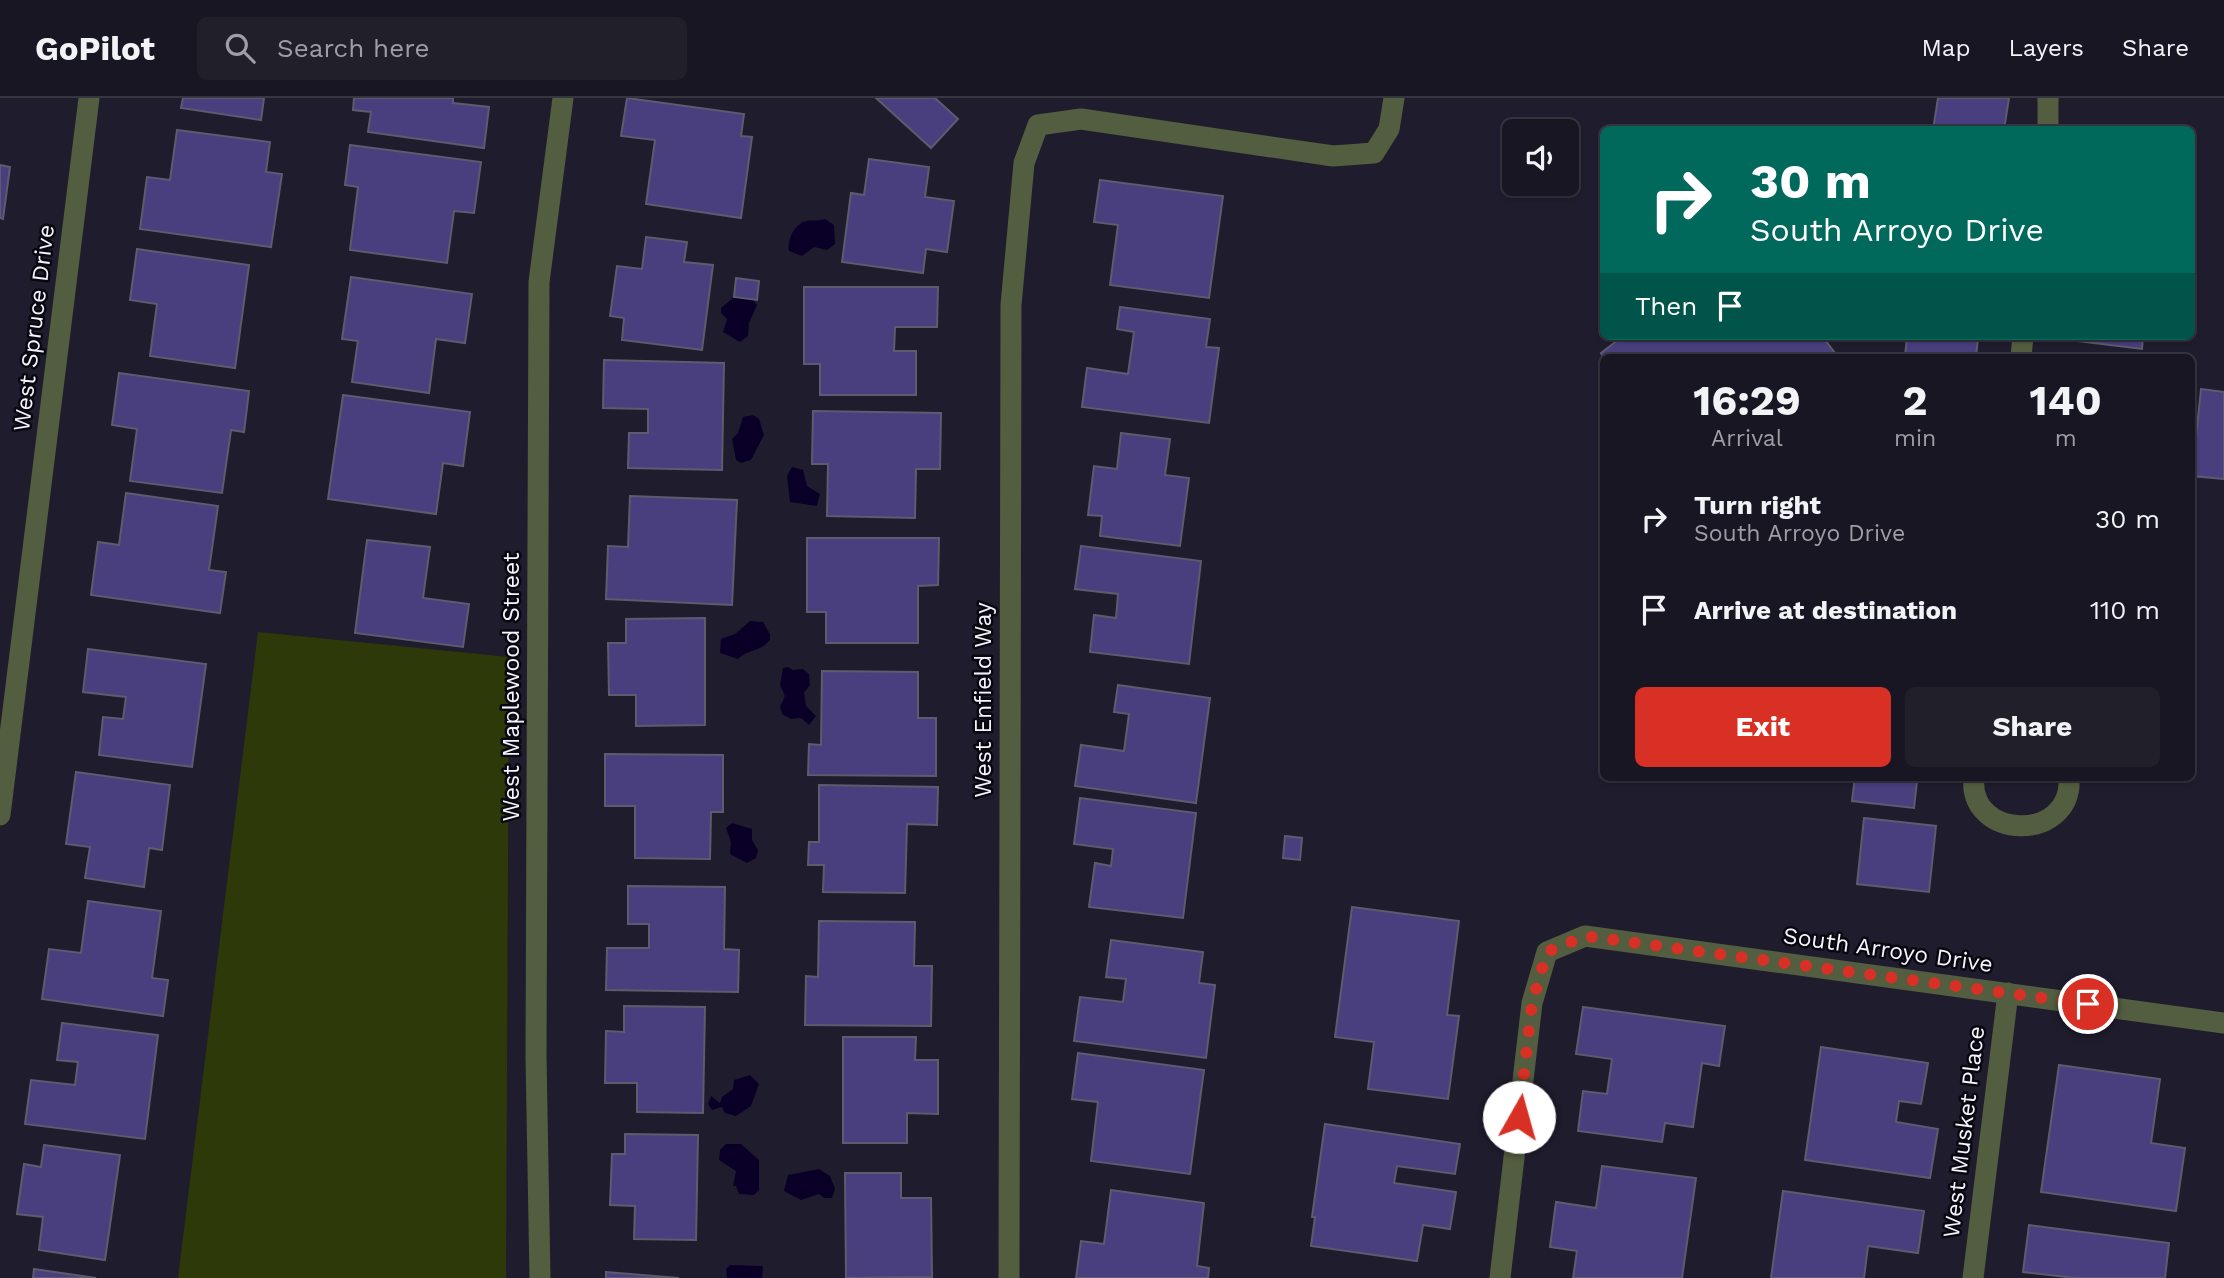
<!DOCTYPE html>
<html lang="en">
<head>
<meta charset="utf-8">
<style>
  :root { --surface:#171622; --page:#201f2a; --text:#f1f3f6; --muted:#9e9fa5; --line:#363540; --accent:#d93025 }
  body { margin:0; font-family:"Work Sans",sans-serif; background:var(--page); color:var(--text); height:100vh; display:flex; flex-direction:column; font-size:26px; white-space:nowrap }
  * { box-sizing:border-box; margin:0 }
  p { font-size:23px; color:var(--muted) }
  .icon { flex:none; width:38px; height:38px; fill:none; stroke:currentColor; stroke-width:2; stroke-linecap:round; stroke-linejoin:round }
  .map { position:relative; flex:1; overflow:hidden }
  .details { position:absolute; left:1600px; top:256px; width:595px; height:427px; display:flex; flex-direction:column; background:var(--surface); border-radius:10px; box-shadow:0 2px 5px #0004,0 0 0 2px var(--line) }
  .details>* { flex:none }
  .banner { position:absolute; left:1600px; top:28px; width:595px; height:214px; border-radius:10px; box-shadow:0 2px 5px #0004,0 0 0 2px var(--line); background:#00695c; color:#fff; overflow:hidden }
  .controls { position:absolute; left:1502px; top:21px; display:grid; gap:14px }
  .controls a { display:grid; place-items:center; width:77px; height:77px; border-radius:10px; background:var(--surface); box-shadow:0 2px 5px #0004,0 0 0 2px var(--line); font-size:35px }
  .pin { position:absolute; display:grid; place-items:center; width:60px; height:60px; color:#fff; margin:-30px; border:4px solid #fff; border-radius:50%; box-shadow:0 2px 7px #0007 }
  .me { position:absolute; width:77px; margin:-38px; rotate:7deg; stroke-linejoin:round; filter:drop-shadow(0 0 5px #0008) }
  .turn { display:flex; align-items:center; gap:24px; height:147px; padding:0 35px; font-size:32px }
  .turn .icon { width:91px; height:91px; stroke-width:2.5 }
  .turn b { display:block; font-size:49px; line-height:60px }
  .then { display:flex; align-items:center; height:66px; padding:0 35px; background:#0003; gap:14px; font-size:26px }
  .eta { display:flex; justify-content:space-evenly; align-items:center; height:119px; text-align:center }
  .eta b { font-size:42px; font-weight:700; line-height:49px }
  .cta { display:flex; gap:14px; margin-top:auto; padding:14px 35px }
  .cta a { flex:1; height:80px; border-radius:10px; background:var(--accent); color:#fff; font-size:28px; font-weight:700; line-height:80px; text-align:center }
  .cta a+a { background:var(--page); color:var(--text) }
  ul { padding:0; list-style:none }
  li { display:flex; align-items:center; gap:21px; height:91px; padding:0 35px }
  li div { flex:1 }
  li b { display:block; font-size:26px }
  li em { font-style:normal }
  header { display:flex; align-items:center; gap:42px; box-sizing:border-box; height:98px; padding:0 35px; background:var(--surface); border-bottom:2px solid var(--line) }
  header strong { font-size:33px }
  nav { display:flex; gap:38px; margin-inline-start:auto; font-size:24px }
  .search { width:490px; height:63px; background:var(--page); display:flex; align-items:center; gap:18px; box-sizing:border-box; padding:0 24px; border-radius:10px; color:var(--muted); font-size:26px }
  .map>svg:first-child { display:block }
  .green { fill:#2d3909 }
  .water { fill:#0a0027 }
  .building { fill:#493e7e; stroke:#5d5b6e; stroke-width:2 }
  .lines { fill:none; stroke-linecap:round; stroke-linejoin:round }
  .street { stroke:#535d3f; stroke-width:21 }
  .route { stroke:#d93025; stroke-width:12; stroke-dasharray:0 21.6 }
  .labels { text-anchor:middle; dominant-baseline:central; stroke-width:5; stroke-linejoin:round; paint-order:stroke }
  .street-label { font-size:23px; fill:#f4f3ff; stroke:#09080f }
</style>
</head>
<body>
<header>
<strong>GoPilot</strong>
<div class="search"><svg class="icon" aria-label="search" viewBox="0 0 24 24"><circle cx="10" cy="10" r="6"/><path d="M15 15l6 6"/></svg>Search here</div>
<nav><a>Map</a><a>Layers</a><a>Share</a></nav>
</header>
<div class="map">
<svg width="2224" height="1180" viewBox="0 0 2224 1180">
  <rect width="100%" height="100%" fill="#1f1d2d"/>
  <path class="green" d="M258,534L509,559L506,1180H178Z"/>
  <path class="water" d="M825,121L834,127L835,146L827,152L814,149L802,158L789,153C787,143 793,129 803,124C809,121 817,124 825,121Z
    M734,199L753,201L757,207L749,225L748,238L740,244L723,234L727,221L721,215V210Z
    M753,317L759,321L764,337L751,362L741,365L736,362L732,341L738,335L743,319Z
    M792,369L803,372L807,388L820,396L817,408L790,404L787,378Z
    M750,523L763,524L770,536V542C760,554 748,551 738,561L720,555L721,541L735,536Z
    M788,569L793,572L803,571L809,576L810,587L804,595L806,608L816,618L809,627L801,620L791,621L782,616L780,609L785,598L780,587L783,570Z
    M732,725L752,731V742L758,752L756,760L747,765L730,756L731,744L726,730Z
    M750,977L759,986L751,1008L736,1018L725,1015L722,1009L712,1012L708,1006L711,998L720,1005L722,999L733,991L734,982Z
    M726,1046H741L759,1062V1092L754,1097L739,1096L736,1088H733L736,1073L719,1062L720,1052Z
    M819,1071L830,1078L835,1091L832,1100H824L819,1096L801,1102L784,1093L788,1077Z
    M730,1167L763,1168L762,1180H727L726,1171Z"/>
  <path class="building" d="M183,0H264L261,22L181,10Z
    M354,0H453V5L489,9L484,50L368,34L371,14L353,12Z
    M627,0L744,16L741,38L752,39L741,120L646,106L655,42L621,38Z
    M876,0H935L958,21L931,50Z
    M1938,0H2009L2004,32H1933Z
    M177,32L270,44L266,74L282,76L271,149L140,131L147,79L170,82Z
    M350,47L481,64L474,115L454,113L447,165L350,152L358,89L345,87Z
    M869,61L929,69L925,99L954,103L947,154L926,151L923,175L842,164L851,95L864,97Z
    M0,67L10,69L3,121L0,120Z
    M1100,82L1223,98L1209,200L1110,187L1118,127L1094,124Z
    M646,139L687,144L684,164L713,167L702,252L622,242L624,220L610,218L617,168L642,171Z
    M137,151L249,167L235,270L150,258L157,206L130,202Z
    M351,179L472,196L465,245L436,241L429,295L352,284L358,243L342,241Z
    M736,180L759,183L757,202L734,199Z
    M804,189H938L937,229H895L894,253H916V297H820V266H804Z
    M1120,209L1210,221L1206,249L1219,250L1209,325L1082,309L1087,270L1128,276L1134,234L1117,231Z
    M1623,238H1822L1838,259H1603L1601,255Z
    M1907,238L1978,240L1976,259H1905Z
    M2070,238H2143L2142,251L2070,242Z
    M2069,255L2102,259H2069Z
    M604,262L724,265L722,372L628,370L629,335H648V311L603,310Z
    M119,275L249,293L244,334L231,332L222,395L130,383L137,331L112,327Z
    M2201,291L2224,294V381L2192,378Z
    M343,297L470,314L463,368L443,365L436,416L328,401Z
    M813,313L941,315L940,371H916L915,420L827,418L828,366H812Z
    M1121,335L1170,341L1165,377L1189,380L1180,448L1100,438L1102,418L1088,417L1094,368L1117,371Z
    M126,395L218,408L209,472L226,474L220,515L91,497L98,444L119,447Z
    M630,398L737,402L732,507L606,501L608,448L628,449Z
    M807,440H939L938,487L918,488V545H826V514H807Z
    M367,442L430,449L423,500L469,506L463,549L355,535Z
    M1081,448L1201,463L1189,566L1090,554L1094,517L1116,520L1118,496L1075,491Z
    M705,520V627L636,628V597H609L608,545H626V521Z
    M88,551L206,566L192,669L99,657L103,619L123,621L126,599L83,594Z
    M822,573L918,574V620H936V678L808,677L809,646L821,647Z
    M1118,587L1210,600L1196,705L1075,688L1081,647L1124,653L1129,616L1114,614Z
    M605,656L723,657V714H711L710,761L635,760V708H605Z
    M76,674L170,687L162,752L149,750L144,789L85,780L90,749L66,746Z
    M1855,679H1927V684L1917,683L1914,710L1852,703Z
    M819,687L938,689L937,727L907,726L905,795L823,794L824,767H808L809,744H819Z
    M1080,700L1196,715L1183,820L1089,809L1095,765L1111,768L1113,751L1074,746Z
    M1864,720L1936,728L1929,794L1857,786Z
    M1285,738L1302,740L1300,762L1283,760Z
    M628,788L725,789L724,851L739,852L738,894L606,892L607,850H649V826H628Z
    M88,803L161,813L152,880L168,882L163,918L42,901L49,851L81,855Z
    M1352,809L1459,823L1447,917L1459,918L1448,1001L1368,991L1374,944L1335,939Z
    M819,823L915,824L914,868H932L931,928L805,927L806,878L818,879Z
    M1111,842L1203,854L1199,885L1215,887L1206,960L1074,943L1080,899L1123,904L1126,881L1106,879Z
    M624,908L705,909L703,1015L637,1014V985H605L606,933L624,934Z
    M1583,909L1725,928L1719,968L1702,965L1693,1029L1665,1025L1662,1044L1578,1033L1583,993L1607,996L1612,961L1576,956Z
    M62,925L158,937L145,1041L25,1026L31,982L75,987L78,964L57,962Z
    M843,939H916L915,962H938V1016L907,1015V1045H843Z
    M1821,949L1928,965L1921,1006L1899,1003L1896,1024L1938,1031L1930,1080L1805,1062Z
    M1078,955L1204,972L1190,1076L1091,1063L1098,1004L1072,1001Z
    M2059,967L2160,981L2151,1045L2185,1050L2176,1113L2041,1094Z
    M1325,1026L1460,1046L1455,1076L1397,1068L1394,1085L1456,1094L1450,1131L1423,1127L1417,1163L1311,1148L1315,1119H1312Z
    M625,1036L698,1037L696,1142L634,1141L635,1108L610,1107L612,1056H625Z
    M44,1047L120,1057L105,1162L39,1152L43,1119L17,1116L24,1066L41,1069Z
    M1602,1068L1696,1080L1682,1180H1573L1577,1153L1550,1149L1556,1104L1596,1110Z
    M845,1075H901V1100H931L932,1179L846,1180Z
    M1111,1092L1204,1105L1197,1168L1209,1170L1208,1180H1076L1081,1143L1104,1146Z
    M1783,1093L1924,1113L1918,1155L1868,1148L1864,1180H1771Z
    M2029,1127L2169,1145L2165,1180H2075L2023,1174Z
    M34,1171L96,1180H33Z
    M606,1174L679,1180H606Z"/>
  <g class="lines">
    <path class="street" d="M2048,0V32
      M2021,259L2023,238
      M1974,679C1967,743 2074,745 2069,679
      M0,717L89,0
      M540,1180L536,958L539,184L563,0
      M1009,1180L1011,207L1024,65L1038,27L1081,21L1333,58L1374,55L1389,31L1394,0
      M1500,1180L1532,905L1547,854L1585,838L2224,925
      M1973,1180L2008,895"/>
  </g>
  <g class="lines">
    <path class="route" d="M1519,1019L1532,905L1547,854L1585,838L2088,906"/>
  </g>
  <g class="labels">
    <g class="street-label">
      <text transform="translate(34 230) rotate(-83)">West Spruce Drive</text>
      <text transform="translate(511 589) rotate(-90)">West Maplewood Street</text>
      <text transform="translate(983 602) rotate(-90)">West Enfield Way</text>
      <text transform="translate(1888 852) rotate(8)">South Arroyo Drive</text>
      <text transform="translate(1964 1034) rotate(-83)">West Musket Place</text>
    </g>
  </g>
</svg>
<div class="controls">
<a><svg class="icon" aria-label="sound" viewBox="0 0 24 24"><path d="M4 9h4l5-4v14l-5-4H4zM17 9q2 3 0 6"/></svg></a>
</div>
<div class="pin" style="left:2088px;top:906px;background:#d93025"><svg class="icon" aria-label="arrive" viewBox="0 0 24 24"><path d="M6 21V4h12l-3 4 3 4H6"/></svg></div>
<svg class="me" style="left:1519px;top:1019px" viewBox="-20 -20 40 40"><circle r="19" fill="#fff"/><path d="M0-13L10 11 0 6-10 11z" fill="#d93025"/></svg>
<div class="banner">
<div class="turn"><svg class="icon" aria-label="right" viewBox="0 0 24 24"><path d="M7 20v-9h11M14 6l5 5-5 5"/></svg><div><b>30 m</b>South Arroyo Drive</div></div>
<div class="then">Then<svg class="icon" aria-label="arrive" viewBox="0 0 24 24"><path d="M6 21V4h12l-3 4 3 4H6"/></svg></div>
</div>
<section class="details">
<div class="eta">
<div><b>16:29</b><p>Arrival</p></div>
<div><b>2</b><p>min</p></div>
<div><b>140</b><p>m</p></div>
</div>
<ul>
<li><svg class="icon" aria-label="right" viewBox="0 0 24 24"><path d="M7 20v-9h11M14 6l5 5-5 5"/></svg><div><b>Turn right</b><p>South Arroyo Drive</p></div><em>30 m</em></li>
<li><svg class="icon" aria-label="arrive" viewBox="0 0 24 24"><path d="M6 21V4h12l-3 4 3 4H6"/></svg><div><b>Arrive at destination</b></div><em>110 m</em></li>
</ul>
<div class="cta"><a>Exit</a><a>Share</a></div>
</section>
</div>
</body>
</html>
